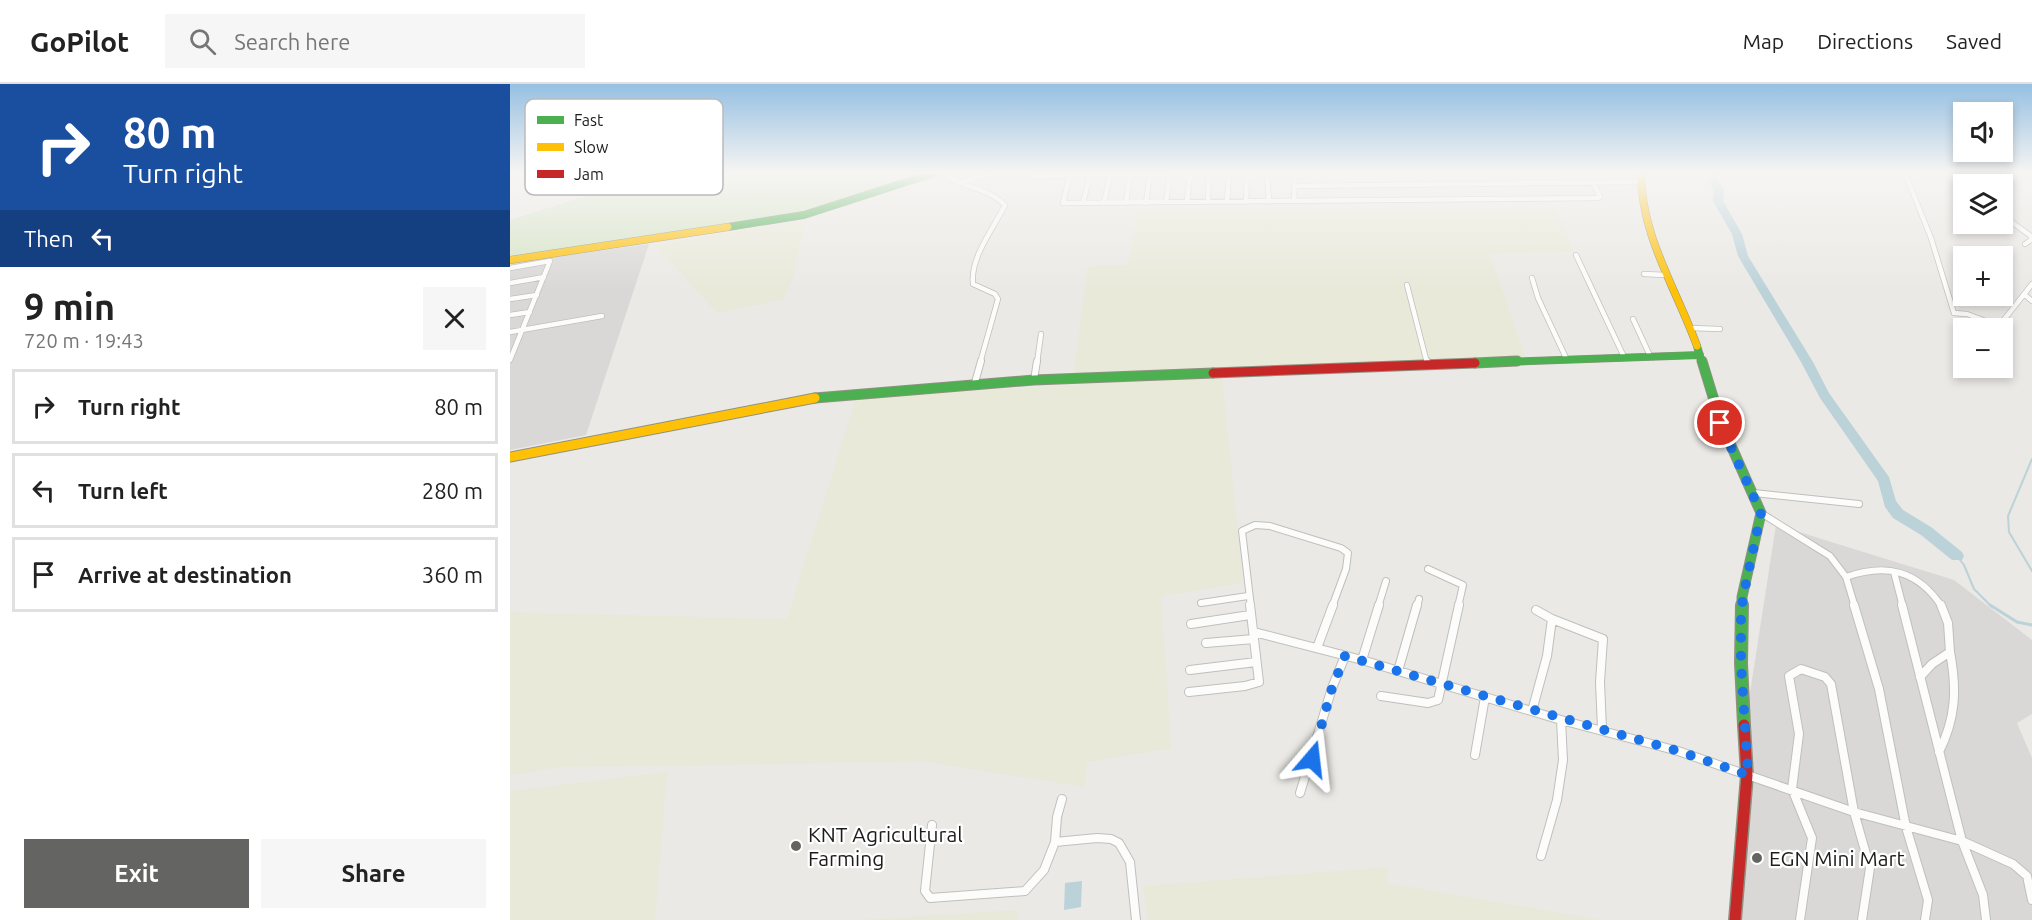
<!DOCTYPE html>
<html lang="en">
<head>
<meta charset="utf-8">
<style>
  :root { --surface:#fff; --page:#f6f6f6; --text:#222; --muted:#767676; --line:#e0e0e0; --accent:#646462 }
  body { margin:0; font-family:Ubuntu,sans-serif; background:var(--page); color:var(--text); height:100vh; display:flex; flex-direction:column; font-size:22px; white-space:nowrap }
  * { box-sizing:border-box; margin:0 }
  p { font-size:20px; color:var(--muted) }
  .icon { flex:none; width:33px; height:33px; fill:none; stroke:currentColor; stroke-width:2; stroke-linecap:round; stroke-linejoin:round }
  .map { position:relative; flex:1; overflow:hidden }
  .details { display:flex; flex-direction:column; background:var(--surface); width:510px }
  .details>* { flex:none }
  .banner { background:#1a4fa0; color:#fff; overflow:hidden }
  .buttons { position:absolute; left:1443px; top:18px; display:grid; gap:12px }
  .buttons a { display:grid; place-items:center; width:60px; height:60px; border-radius:0px; background:var(--surface); box-shadow:0 3px 9px #0003; font-size:30px }
  .pin { position:absolute; display:grid; place-items:center; width:51px; height:51px; color:#fff; margin:-26px; border:3px solid #fff; border-radius:50%; box-shadow:0 2px 6px #0007 }
  .me { position:absolute; width:66px; margin:-33px; rotate:17deg; stroke-linejoin:round; filter:drop-shadow(0 0 4px #0008) }
  .turn { display:flex; align-items:center; gap:21px; height:126px; padding:0 24px; font-size:27px }
  .turn .icon { width:78px; height:78px; stroke-width:2.5 }
  .turn b { display:block; font-size:42px; line-height:51px }
  .then { display:flex; align-items:center; height:57px; padding:0 24px; background:#0003; gap:12px; font-size:22px }
  .round { display:grid; place-items:center; flex:none; width:63px; height:63px; border-radius:0px; background:var(--page) }
  .summary { display:flex; align-items:center; justify-content:space-between; height:102px; padding:0 24px }
  h1 { font-size:36px; font-weight:600; line-height:45px }
  .action { display:flex; gap:12px; margin-top:auto; padding:12px 24px }
  .action a { flex:1; height:69px; border-radius:0px; background:var(--accent); color:#fff; font-size:24px; font-weight:600; line-height:69px; text-align:center }
  .action a+a { background:var(--page); color:var(--text) }
  ul { padding:0; list-style:none }
  li { display:flex; align-items:center; gap:18px; height:75px; margin:0 12px 9px; padding:0 12px; border:3px solid var(--line); border-radius:0px }
  li div { flex:1 }
  li b { display:block; font-size:22px }
  li em { font-style:normal }
  header { display:flex; align-items:center; gap:36px; box-sizing:border-box; height:84px; padding:0 30px; background:var(--surface); border-bottom:2px solid var(--line) }
  header strong { font-size:28px }
  nav { display:flex; gap:33px; margin-inline-start:auto; font-size:21px }
  .search { width:420px; height:54px; background:var(--page); display:flex; align-items:center; gap:15px; box-sizing:border-box; padding:0 21px; border-radius:0px; color:var(--muted); font-size:22px }
  main { display:flex; flex:1; min-height:0 }
  .map>svg:first-child { display:block }
  .residential { fill:#d9d8d6 }
  .farmland { fill:#e8e9d9 }
  .grass { fill:#d6e4c7 }
  .water { fill:#bcd2d9 }
  .lines { fill:none; stroke-linecap:round; stroke-linejoin:round }
  .stream-far1 { stroke:#bcd2d9; stroke-width:2 }
  .stream { stroke:#bcd2d9; stroke-width:3 }
  .river { fill:#bcd2d9; fill-rule:evenodd }
  .street-far2-casing { stroke:#c0bfbd; stroke-width:6 }
  .street-far1-casing { stroke:#c0bfbd; stroke-width:8 }
  .street-casing { stroke:#c0bfbd; stroke-width:10 }
  .fast-far2-casing { stroke:#8f9180; stroke-width:8 }
  .fast-far1-casing { stroke:#8f9180; stroke-width:11 }
  .fast-casing { stroke:#8f9180; stroke-width:14 }
  .slow-far1-casing { stroke:#8f9180; stroke-width:8 }
  .slow-casing { stroke:#8f9180; stroke-width:11 }
  .jam-far1-casing { stroke:#8f9180; stroke-width:11 }
  .jam-casing { stroke:#8f9180; stroke-width:14 }
  .street-far2 { stroke:#fcfcfb; stroke-width:4.5 }
  .street-far1 { stroke:#fcfcfb; stroke-width:6 }
  .street { stroke:#fcfcfb; stroke-width:8 }
  .fast-far2 { stroke:#4caf50; stroke-width:7 }
  .fast-far1 { stroke:#4caf50; stroke-width:9 }
  .fast { stroke:#4caf50; stroke-width:11 }
  .slow-far1 { stroke:#ffc107; stroke-width:7 }
  .slow { stroke:#ffc107; stroke-width:9 }
  .jam-far1 { stroke:#c62828; stroke-width:9 }
  .jam { stroke:#c62828; stroke-width:11 }
  .route { stroke:#1a73e8; stroke-width:10; stroke-dasharray:0 18 }
  .poi-dot { fill:#646462; stroke:#fff; stroke-width:2 }
  .labels { text-anchor:middle; dominant-baseline:central; stroke-width:4.5; stroke-linejoin:round; paint-order:stroke }
  .near-poi-label { font-size:21px; fill:#1c1c1c; stroke:#fff; text-anchor:start }
  .key { fill:#fff; stroke:#bbb; stroke-width:1.5 }
  .key-label { font-size:16px; fill:#1c1c1c }
</style>
</head>
<body>
<header>
<strong>GoPilot</strong>
<div class="search"><svg class="icon" aria-label="search" viewBox="0 0 24 24"><circle cx="10" cy="10" r="6"/><path d="M15 15l6 6"/></svg>Search here</div>
<nav><a>Map</a><a>Directions</a><a>Saved</a></nav>
</header>
<main>
<section class="details">
<div class="banner">
<div class="turn"><svg class="icon" aria-label="right" viewBox="0 0 24 24"><path d="M7 20v-9h11M14 6l5 5-5 5"/></svg><div><b>80 m</b>Turn right</div></div>
<div class="then">Then<svg class="icon" aria-label="left" viewBox="0 0 24 24"><path d="M17 20v-9H6M10 6l-5 5 5 5"/></svg></div>
</div>
<div class="summary"><div><h1>9 min</h1><p>720 m · 19:43</p></div><a class="round"><svg class="icon" aria-label="close" viewBox="0 0 24 24"><path d="M6 6l12 12M18 6L6 18"/></svg></a></div>
<ul>
<li><svg class="icon" aria-label="right" viewBox="0 0 24 24"><path d="M7 20v-9h11M14 6l5 5-5 5"/></svg><div><b>Turn right</b></div><em>80 m</em></li>
<li><svg class="icon" aria-label="left" viewBox="0 0 24 24"><path d="M17 20v-9H6M10 6l-5 5 5 5"/></svg><div><b>Turn left</b></div><em>280 m</em></li>
<li><svg class="icon" aria-label="arrive" viewBox="0 0 24 24"><path d="M6 21V4h12l-3 4 3 4H6"/></svg><div><b>Arrive at destination</b></div><em>360 m</em></li>
</ul>
<div class="action"><a>Exit</a><a>Share</a></div>
</section>
<div class="map">
<svg width="1522" height="836" viewBox="0 0 1522 836">
  <rect width="100%" height="100%" fill="#eae9e5"/>
  <path class="residential" d="M139,160L76,351L0,366V179Z
    M1266,441L1444,496L1522,556V630L1507,639L1522,674V836H1223L1233,654Z"/>
  <path class="farmland" d="M1045,125L1064,168L980,170L1016,276L563,293L578,182L618,181L628,126Z
    M291,137L294,139L283,194L272,216L210,228H206L145,161Z
    M712,292L733,499L651,512L661,664L577,678L574,703L417,678L48,683L0,692V528L277,535L346,314Z
    M157,688L145,836H0V707Z
    M878,783L877,799L1091,836H638L633,802Z
    M508,826V836H348Z"/>
  <path class="grass" d="M84,89H420L299,128L0,175V136L98,105Z"/>
  <path class="water" d="M572,797L571,823L554,826L555,799Z"/>
  <g class="lines">
    <path class="stream-far1" d="M1522,375L1498,432L1499,448L1522,487
      M1447,472L1454,481L1464,505L1482,523"/>
    <path class="stream" d="M1480,521L1507,538L1522,541"/>
    <path class="river" d="M1199,89H1208V97L1214,106L1213,117L1232,150L1238,172L1303,278L1319,309L1379,393L1386,417L1393,426L1421,443L1452,468L1454,472L1452,476H1442L1411,451L1383,434L1375,423L1368,397L1310,314L1291,278L1228,172L1222,150L1203,117L1204,106L1198,97Z"/>
    <defs>
      <path id="street-far2" d="M433,89C452,104 477,103 495,121C484,144 460,173 463,200L485,210L488,215L470,279
        M757,89L759,118
        M1395,89L1421,154L1444,229L1457,230L1489,242L1522,200
        M1457,89L1468,91L1478,100
        M1493,89L1504,94
        M560,91L553,119L1088,114L1090,113L1083,99
        M521,92L684,89
        M455,101L454,98L482,89
        M786,102L1129,98
        M784,117L785,89
        M656,118L660,89
        M677,118L680,89
        M698,118L699,89
        M717,118L719,89
        M736,118L737,89
        M573,119L580,91
        M594,119L600,91
        M616,119L620,90
        M636,119L640,90
        M1492,127L1496,134L1521,152V156L1515,160
        M1066,171L1115,275
        M0,184L40,177L0,276
        M1134,190L1156,191
        M1022,194L1028,214L1057,276
        M0,199L34,193
        M897,201L917,279
        M1515,211L1522,217
        M0,215L27,211
        M0,231L20,228
        M1123,235L1141,274
        M1180,244L1210,245
        M0,248L92,232
        M527,279L531,250"/>
      <path id="street-far1" d="M917,277L918,281
        M524,296L527,277
        M464,302L471,277
        M1244,409L1349,420
        M1251,429L1320,472L1336,493C1376,479 1408,486 1432,523
        M918,485L953,501L948,523
        M1384,488L1393,523
        M1336,493L1345,523
        M691,519L738,512
        M741,523L732,447L745,441L760,442L831,464L838,469L836,485L822,523
        M868,523L876,497
        M907,523L909,515"/>
      <path id="street" d="M1344,521L1369,605L1396,743L1418,816L1415,836
        M1392,521L1452,757L1473,811L1476,836
        M1042,535L1093,555L1090,598L1092,645
        M681,540L740,531
        M744,548L852,576L1051,636L1168,667L1344,728L1452,757L1503,780L1517,792L1522,816
        M696,559L744,555
        M807,564L823,521
        M852,576L869,521
        M680,586L746,578
        M888,587L907,521
        M1410,593L1422,580L1440,568L1438,539L1431,521
        M679,608L735,602L749,598L740,521
        M871,612L918,619L928,616L949,521
        M1022,627L1037,572L1042,535L1026,526
        M1429,668C1446,634 1447,605 1440,568
        M965,671L975,613
        M790,709L822,604L835,572
        M422,741L415,807L420,814L515,807L534,786L545,758L587,754L601,755L609,759L620,778L626,836
        M545,758L547,733L552,715
        M1031,772L1047,716L1053,676L1051,636
        M1290,836L1302,754L1282,705L1289,650L1279,592L1291,585L1315,593L1321,600L1344,728L1360,784L1352,836"/>
      <path id="fast-far2" d="M218,143L294,131L424,89
        M1187,262L1192,279
        M965,279L1190,271"/>
      <path id="fast-far1" d="M1192,277L1211,339L1251,429L1232,513V523
        M965,279L1007,277
        M305,314L524,296L703,289"/>
      <path id="fast" d="M1232,521L1231,579L1234,641"/>
      <path id="slow-far1" d="M1131,89C1131,152 1166,204 1187,262
        M0,176L218,143"/>
      <path id="slow" d="M0,373L305,314"/>
      <path id="jam-far1" d="M703,289L965,279"/>
      <path id="jam" d="M1225,836L1237,691L1234,641"/>
    </defs>
    <use href="#street-far2" class="street-far2-casing"/>
    <use href="#street-far1" class="street-far1-casing"/>
    <use href="#street" class="street-casing"/>
    <use href="#fast-far2" class="fast-far2-casing"/>
    <use href="#fast-far1" class="fast-far1-casing"/>
    <use href="#fast" class="fast-casing"/>
    <use href="#slow-far1" class="slow-far1-casing"/>
    <use href="#slow" class="slow-casing"/>
    <use href="#jam-far1" class="jam-far1-casing"/>
    <use href="#jam" class="jam-casing"/>
    <use href="#street-far2" class="street-far2"/>
    <use href="#street-far1" class="street-far1"/>
    <use href="#street" class="street"/>
    <use href="#fast-far2" class="fast-far2"/>
    <use href="#fast-far1" class="fast-far1"/>
    <use href="#fast" class="fast"/>
    <use href="#slow-far1" class="slow-far1"/>
    <use href="#slow" class="slow"/>
    <use href="#jam-far1" class="jam-far1"/>
    <use href="#jam" class="jam"/>
  </g>
  <linearGradient id="sky" x2="0" y2="1"><stop stop-color="#96c0e2"/><stop offset="0.43" stop-color="#f6f5f3"/><stop offset="1" stop-color="#f6f5f3" stop-opacity="0"/></linearGradient>
  <rect width="1522" height="206" fill="url(#sky)"/>
  <g class="lines">
    <path class="route" d="M802,675L822,604L835,572L1168,667L1238,691L1231,579V533L1233,513L1251,429L1210,339"/>
  </g>
  <g class="poi-dot">
    <circle cx="286" cy="762" r="6"/>
    <circle cx="1247" cy="774" r="6"/>
  </g>
  <g class="labels">
    <g class="near-poi-label">
      <text x="298" y="750">KNT Agricultural<tspan x="298" dy="24">Farming</tspan></text>
      <text x="1259" y="774">EGN Mini Mart</text>
    </g>
  </g>
  <rect x="15" y="15" width="198" height="96" rx="9" class="key"/>
  <rect x="27" y="32" width="27" height="8" fill="#4caf50"/>
  <rect x="27" y="59" width="27" height="8" fill="#ffc107"/>
  <rect x="27" y="86" width="27" height="8" fill="#c62828"/>
  <g class="key-label">
    <text x="64" y="42">Fast</text>
    <text x="64" y="69">Slow</text>
    <text x="64" y="96">Jam</text>
  </g>
</svg>
<div class="buttons">
<a><svg class="icon" aria-label="sound" viewBox="0 0 24 24"><path d="M4 9h4l5-4v14l-5-4H4zM17 9q2 3 0 6"/></svg></a>
<a><svg class="icon" aria-label="layers" viewBox="0 0 24 24"><path d="M12 4l9 5-9 5-9-5zM3 14l9 5 9-5"/></svg></a>
<a>+</a>
<a>−</a>
</div>
<div class="pin" style="left:1210px;top:339px;background:#d93025"><svg class="icon" aria-label="arrive" viewBox="0 0 24 24"><path d="M6 21V4h12l-3 4 3 4H6"/></svg></div>
<svg class="me" style="left:802px;top:675px" viewBox="-20 -20 40 40"><path d="M0-17L14 15 0 8-14 15z" fill="#1a73e8" stroke="#fff" stroke-width="4"/></svg>
</div>
</main>
</body>
</html>
